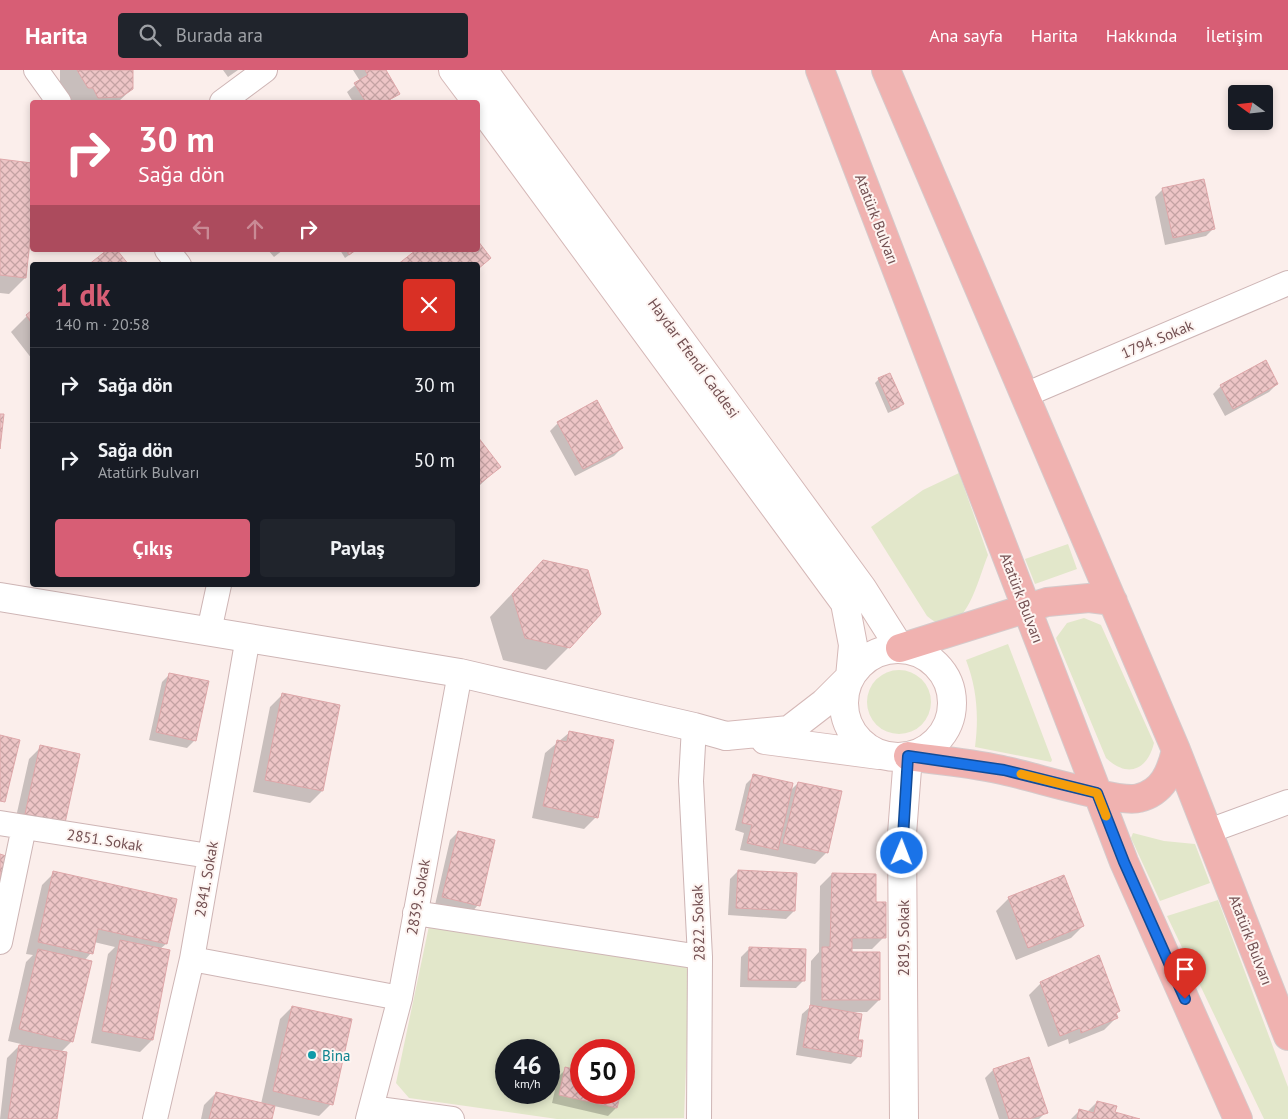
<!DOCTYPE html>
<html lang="tr">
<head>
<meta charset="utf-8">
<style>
  :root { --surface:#171b24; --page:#20242c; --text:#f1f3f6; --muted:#9ea1a6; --line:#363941; --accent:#d75e75 }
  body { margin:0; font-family:"PT Sans",sans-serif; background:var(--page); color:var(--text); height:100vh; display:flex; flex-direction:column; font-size:19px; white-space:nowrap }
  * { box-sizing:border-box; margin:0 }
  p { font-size:16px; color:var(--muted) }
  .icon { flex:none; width:28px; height:28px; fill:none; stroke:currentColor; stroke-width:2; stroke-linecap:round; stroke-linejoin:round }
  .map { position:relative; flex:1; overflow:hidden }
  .panel { position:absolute; left:30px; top:192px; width:450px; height:325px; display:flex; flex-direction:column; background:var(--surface); border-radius:5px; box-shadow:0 2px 8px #0003 }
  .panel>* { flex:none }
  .hud { position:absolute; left:30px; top:30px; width:450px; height:152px; border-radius:5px; box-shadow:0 2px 8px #0003; background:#d75e75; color:#fff; overflow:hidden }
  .needle { width:32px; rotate:285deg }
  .fabs { position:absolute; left:1228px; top:15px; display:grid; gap:10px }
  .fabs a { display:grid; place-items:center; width:45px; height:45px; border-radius:5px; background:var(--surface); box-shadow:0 2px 8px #0003; font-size:25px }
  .speed { position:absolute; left:495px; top:969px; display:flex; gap:10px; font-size:25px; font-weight:700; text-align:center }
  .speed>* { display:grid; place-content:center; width:65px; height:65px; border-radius:50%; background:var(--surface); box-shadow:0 2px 8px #0003; line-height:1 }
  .speed small { font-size:12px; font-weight:400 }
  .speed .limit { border:8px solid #d22; background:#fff; color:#111 }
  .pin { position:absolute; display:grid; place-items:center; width:42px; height:42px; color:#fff; margin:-51px -21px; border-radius:50% 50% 50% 0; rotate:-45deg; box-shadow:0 0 5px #0007 }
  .pin .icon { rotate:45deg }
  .me { position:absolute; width:55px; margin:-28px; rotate:1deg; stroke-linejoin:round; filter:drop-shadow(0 0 4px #0008) }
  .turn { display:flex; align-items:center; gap:18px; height:105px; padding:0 25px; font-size:22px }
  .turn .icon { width:65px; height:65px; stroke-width:2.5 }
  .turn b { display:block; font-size:35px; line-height:42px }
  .lanes { display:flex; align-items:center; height:48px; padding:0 25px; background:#0003; justify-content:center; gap:25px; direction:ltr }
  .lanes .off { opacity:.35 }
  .round { display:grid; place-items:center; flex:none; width:52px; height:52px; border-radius:5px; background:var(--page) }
  .summary { display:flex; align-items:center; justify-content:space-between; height:85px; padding:0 25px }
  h1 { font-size:30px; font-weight:700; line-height:38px; color:var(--accent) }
  .action { display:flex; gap:10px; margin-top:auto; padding:10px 25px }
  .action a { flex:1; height:58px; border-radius:5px; background:var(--accent); color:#fff; font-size:20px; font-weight:700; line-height:58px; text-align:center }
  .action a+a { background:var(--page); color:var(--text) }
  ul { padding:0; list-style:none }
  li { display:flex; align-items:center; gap:15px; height:75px; padding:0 25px; border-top:1px solid var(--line) }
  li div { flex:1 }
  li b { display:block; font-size:19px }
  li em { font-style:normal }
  header { display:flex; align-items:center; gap:30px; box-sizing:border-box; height:70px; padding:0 25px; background:var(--accent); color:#fff }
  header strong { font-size:24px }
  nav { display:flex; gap:28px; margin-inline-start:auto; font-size:18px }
  .search { width:350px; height:45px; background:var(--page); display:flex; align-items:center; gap:12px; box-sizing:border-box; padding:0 18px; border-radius:5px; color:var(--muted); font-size:19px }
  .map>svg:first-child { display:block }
  .green { fill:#e2e7ca; fill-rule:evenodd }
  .shadow { fill:#0003 }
  .building { fill:url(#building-cross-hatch); stroke:#dea7a9 }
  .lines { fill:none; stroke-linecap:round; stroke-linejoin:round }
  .minor-casing { stroke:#ceb5b5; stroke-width:26 }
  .tertiary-casing { stroke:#ceb5b5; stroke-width:30 }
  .secondary-casing { stroke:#d5b8b7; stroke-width:30 }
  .trunk-casing { stroke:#d5cacb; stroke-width:30 }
  .minor { stroke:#fff; stroke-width:24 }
  .tertiary { stroke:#fff; stroke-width:28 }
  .secondary { stroke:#fff; stroke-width:28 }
  .trunk { stroke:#f0b2b0; stroke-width:28 }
  .route-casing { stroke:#114b97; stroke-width:12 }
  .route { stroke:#1a73e8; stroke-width:9 }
  .slow { stroke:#f59e0b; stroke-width:9 }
  .culture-dot { fill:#0f9aa8; stroke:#fdf4f1; stroke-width:2 }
  .labels { text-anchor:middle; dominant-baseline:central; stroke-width:4; stroke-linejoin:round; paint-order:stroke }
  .street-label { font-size:15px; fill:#735052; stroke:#fdf4f1 }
  .culture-label { font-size:15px; fill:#0d838f; stroke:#fdf4f1; text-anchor:start }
</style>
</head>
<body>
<header>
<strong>Harita</strong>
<div class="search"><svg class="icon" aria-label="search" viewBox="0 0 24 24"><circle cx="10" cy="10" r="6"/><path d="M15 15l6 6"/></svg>Burada ara</div>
<nav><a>Ana sayfa</a><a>Harita</a><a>Hakkında</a><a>İletişim</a></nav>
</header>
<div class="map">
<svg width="1288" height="1049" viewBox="0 0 1288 1049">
  <defs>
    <pattern id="building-cross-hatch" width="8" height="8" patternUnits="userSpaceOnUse" patternTransform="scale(1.25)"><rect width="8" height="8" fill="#edc5c6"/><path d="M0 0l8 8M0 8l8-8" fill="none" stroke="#c4a2a3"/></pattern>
  </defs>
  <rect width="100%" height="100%" fill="#fbeeeb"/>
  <path class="green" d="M959,403L988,485C978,508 964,578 927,546L871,457L923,420Z
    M1068,474L1077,499L1035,514L1025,489Z
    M1084,548L1101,555L1154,673C1147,701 1127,708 1106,688L1056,568L1067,553Z
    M1008,574L1052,690L1051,692L975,677C979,646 977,619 966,590Z
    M867 632a32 32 0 1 1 64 0a32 32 0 1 1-64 0Z
    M1133,763L1164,771L1195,774L1210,813L1160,831L1131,768Z
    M1218,830L1288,1017V1049H1264L1167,846Z
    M429,856L690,894L684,1048L557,1049L409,1028L396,1013ZM506,980H549V1022H506ZM581,980H624V1022H581Z"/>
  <path class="shadow" d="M60,0H132V19L118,32H72L60,13Z
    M223,0H238L228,7Z
    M353,0H384L398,23L388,32H353L347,22L360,11Z
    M0,90L32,94V142L25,208L9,224L0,223Z
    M1163,119L1214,158L1206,166L1165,175L1155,127Z
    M268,180H283L274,187Z
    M340,180H356L345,188Z
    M32,241V289L11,262Z
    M879,309L902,334L899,338L888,343L875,313Z
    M1277,314L1269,322L1225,346L1213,324L1221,316Z
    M558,353L622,378L614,386L575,406L550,361Z
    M478,369L499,397L478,417Z
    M543,491L569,577L546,600L503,590L490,547Z
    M170,604L195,670L187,678L149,670L162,612Z
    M282,625L339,636L322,721L310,733L253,722L270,637Z
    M570,662L596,747L584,759L532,748L545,683Z
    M41,677L64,752L14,756L29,689Z
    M754,706L790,721L798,713L827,782L815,794L740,780L744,763L735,760L746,714Z
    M458,762L478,835L471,843L435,835L450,770Z
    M738,801L794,841L786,849L728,845L730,809Z
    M54,803L166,874L160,879L169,881L152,970L140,982L91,973L108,884L115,877L94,872L91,883L84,891L72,971L61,982L56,1049H0L7,988L21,974L8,971L26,892L33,885L26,884L42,815Z
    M832,804L874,833L884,867L872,879H851L850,883L879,930L867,942H851L859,986L851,994L796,985L802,944L810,937L811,891L819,882L820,816Z
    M1063,806L1083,856L1071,868L1016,890L996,841L1008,829Z
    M749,879L804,910L796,918L740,917L741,887Z
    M1041,913L1119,941L1115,945L1116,948L1104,960L1069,974L1068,969L1048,977L1029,925Z
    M292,937L331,1034L319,1046L274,1036L271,1049H201L204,1035L216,1023L261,1034L280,949Z
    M1028,989L1046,1042L1039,1049H999L985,1008L993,1000Z
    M566,999L581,1002V1022L616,1038L608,1046L552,1033L558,1007Z
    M1097,1032L1114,1043L1136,1049H1071L1080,1040L1087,1042Z"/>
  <path class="building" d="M77,0H133V19L121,27L98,28L93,18H88Z
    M365,0H386L400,24L385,32H366L354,13L368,5Z
    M0,89L32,93V153L26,208L0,205Z
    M1204,109L1215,159L1173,168L1162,118Z
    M478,171L491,188L478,199V195H397L416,180H478Z
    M107,180H117L129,195H88Z
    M346,180H356L349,185Z
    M32,240V254L26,245Z
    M1266,290L1278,314L1233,339L1220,315Z
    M890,303L904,334L892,340L878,308Z
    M597,330L623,378L583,399L557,352Z
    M0,344H4L0,379Z
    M478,367L501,397L478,415Z
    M543,490L588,500L601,544L570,578L525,568L512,524Z
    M169,603L209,611L196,671L156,662Z
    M282,623L340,635L323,721L265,710Z
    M569,661L614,670L598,748L543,736L557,670L567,672Z
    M0,665L20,670L5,732L0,731Z
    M40,675L80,684L65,753L25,744Z
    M753,704L793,713L778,780L747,773L752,755L742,753Z
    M798,712L842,721L828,783L783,773Z
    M458,761L495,770L480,836L442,827Z
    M0,784L6,786L0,811Z
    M738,800L797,803L795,841L736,838Z
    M53,801L177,829L167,874L98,859L93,884L38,872Z
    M832,803L876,804V832H886V868H852V882H880V930H822V877H830Z
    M1064,805L1084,856L1028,878L1008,827Z
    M120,870L170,880L153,970L102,961Z
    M749,877L806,879L805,911L748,910Z
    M38,879L92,891L73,972L19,959Z
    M1099,885L1120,941L1116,943L1118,948L1081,963L1080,958L1060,966L1040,912Z
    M810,935L862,944L858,970H863L861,987L803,977Z
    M292,936L352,949L333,1035L273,1021Z
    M19,975L67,982L57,1049H8Z
    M1029,987L1048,1043L1029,1049H1009L993,999Z
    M565,997L581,1001V1022H621L617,1038L559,1025Z
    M216,1022L275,1036L272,1049H209Z
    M1097,1031L1117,1036L1115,1042L1140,1049H1077L1079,1039L1094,1043Z"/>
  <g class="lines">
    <defs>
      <path id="minor" d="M36,0L59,32
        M222,32L265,0
        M167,180L179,195
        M1025,325L1288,213
        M209,561L219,515
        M694,657L691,711L700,887L699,1049
        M0,753L209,786
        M1209,761L1288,732
        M415,843L700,887
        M0,872L24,757
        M192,889L400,928
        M371,1038L452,1049
        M155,1049L192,889L248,567
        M368,1049L400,928L460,603"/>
      <path id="tertiary" d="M0,527L460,603L694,657L726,666"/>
      <path id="secondary" d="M453,0L477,32
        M483,0L862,518L900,578
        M478,33L845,533L853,575L850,607L824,633L789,660L726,666
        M844 633a54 54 0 1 1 108 0a54 54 0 1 1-108 0Z
        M765,670L879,685
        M904,1049L902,764L908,686"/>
      <path id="trunk" d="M820,0L1124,792L1238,1049
        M886,0L1176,680L1288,966
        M900,578L1047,532L1089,528L1113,531
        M908,686C940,691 974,693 1006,701C1032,706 1119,734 1139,728C1163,722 1171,702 1176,680"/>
    </defs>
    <use href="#minor" class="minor-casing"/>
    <use href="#tertiary" class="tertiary-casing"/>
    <use href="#secondary" class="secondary-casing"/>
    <use href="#trunk" class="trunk-casing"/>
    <use href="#minor" class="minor"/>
    <use href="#tertiary" class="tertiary"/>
    <use href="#secondary" class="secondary"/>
    <use href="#trunk" class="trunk"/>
  </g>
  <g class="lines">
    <defs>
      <path id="route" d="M902,783L908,686L1004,700L1097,723L1124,792L1185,929"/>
    </defs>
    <use href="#route" class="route-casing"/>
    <use href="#route" class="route"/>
    <path class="slow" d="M1021,704L1097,723L1106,746"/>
  </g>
  <circle class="culture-dot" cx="312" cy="985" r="5"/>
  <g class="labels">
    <g class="street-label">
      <text transform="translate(877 149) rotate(69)">Atatürk Bulvarı</text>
      <text transform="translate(1157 269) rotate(-23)">1794. Sokak</text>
      <text transform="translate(694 288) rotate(54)">Haydar Efendi Caddesi</text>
      <text transform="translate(1022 528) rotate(69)">Atatürk Bulvarı</text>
      <text transform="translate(105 770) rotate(9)">2851. Sokak</text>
      <text transform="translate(206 809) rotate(-80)">2841. Sokak</text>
      <text transform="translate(418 827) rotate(-80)">2839. Sokak</text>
      <text transform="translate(698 853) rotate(-92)">2822. Sokak</text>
      <text transform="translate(903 868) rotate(-90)">2819. Sokak</text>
      <text transform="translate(1251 870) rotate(69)">Atatürk Bulvarı</text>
    </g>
    <g class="culture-label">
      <text x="322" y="985">Bina</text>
    </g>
  </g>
</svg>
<div class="fabs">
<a><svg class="needle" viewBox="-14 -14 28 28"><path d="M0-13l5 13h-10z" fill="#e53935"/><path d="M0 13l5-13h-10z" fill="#9ea1a6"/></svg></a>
</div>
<div class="speed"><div>46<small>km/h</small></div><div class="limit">50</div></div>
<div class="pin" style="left:1185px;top:929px;background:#d93025"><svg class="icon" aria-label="arrive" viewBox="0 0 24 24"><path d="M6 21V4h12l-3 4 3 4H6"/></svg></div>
<svg class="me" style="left:902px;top:783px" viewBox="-20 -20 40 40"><circle r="17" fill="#1a73e8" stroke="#fff" stroke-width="3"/><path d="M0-11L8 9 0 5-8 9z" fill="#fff"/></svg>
<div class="hud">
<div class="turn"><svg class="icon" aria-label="right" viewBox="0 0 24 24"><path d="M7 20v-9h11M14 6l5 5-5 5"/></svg><div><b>30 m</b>Sağa dön</div></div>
<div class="lanes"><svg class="icon off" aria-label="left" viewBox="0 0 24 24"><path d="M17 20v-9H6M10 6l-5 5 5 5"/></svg><svg class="icon off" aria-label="ahead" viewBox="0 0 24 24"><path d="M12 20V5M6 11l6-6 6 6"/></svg><svg class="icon" aria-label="right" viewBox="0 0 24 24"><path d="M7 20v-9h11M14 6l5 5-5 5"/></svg></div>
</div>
<section class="panel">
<div class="summary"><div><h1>1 dk</h1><p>140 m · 20:58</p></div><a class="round" style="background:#d93025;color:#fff"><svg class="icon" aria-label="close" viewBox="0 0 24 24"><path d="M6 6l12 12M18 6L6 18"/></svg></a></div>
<ul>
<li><svg class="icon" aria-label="right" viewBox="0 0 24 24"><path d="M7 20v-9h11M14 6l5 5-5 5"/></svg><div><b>Sağa dön</b></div><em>30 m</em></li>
<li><svg class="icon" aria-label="right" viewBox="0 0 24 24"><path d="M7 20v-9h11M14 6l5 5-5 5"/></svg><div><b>Sağa dön</b><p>Atatürk Bulvarı</p></div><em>50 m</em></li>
</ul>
<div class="action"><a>Çıkış</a><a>Paylaş</a></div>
</section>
</div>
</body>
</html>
